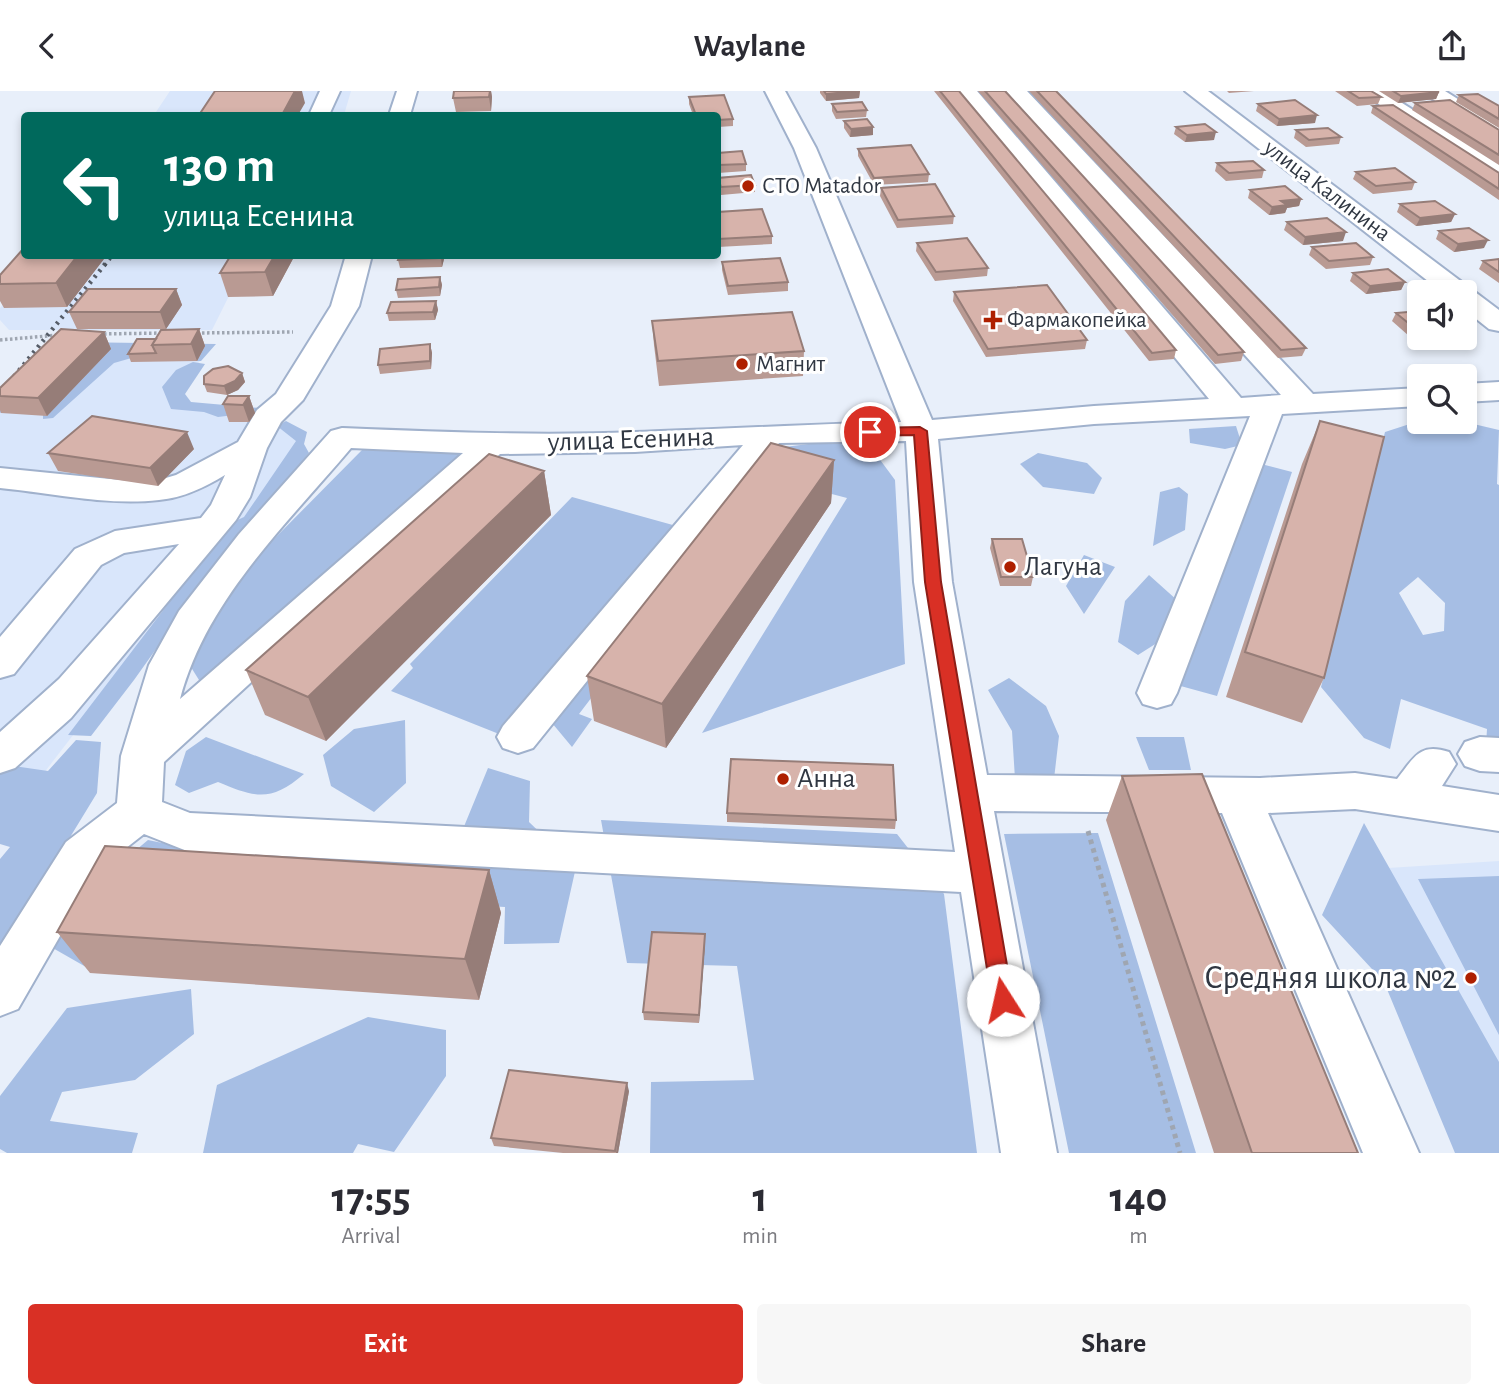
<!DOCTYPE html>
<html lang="en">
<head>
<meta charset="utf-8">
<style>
  :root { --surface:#fff; --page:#f7f7f7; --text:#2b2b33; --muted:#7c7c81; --accent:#d93025 }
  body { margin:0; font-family:"Alegreya Sans",sans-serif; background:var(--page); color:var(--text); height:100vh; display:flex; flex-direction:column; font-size:26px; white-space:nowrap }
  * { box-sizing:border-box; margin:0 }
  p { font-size:23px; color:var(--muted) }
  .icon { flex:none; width:38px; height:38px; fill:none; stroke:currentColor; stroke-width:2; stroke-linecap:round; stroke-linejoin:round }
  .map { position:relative; height:1062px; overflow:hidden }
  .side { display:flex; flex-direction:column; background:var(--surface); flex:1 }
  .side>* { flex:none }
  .guide { position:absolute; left:21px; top:21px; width:700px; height:147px; border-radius:7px; box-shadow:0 4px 10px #0003; background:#00695c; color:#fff; overflow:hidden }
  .tools { position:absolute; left:1407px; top:189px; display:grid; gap:14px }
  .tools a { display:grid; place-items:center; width:70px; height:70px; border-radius:7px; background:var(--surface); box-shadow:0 4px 10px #0003; font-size:35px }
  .pin { position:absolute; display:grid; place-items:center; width:60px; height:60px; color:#fff; margin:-30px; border:4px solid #fff; border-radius:50%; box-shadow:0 2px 7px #0007 }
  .me { position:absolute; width:77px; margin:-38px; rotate:350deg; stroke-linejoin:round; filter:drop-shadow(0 0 5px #0008) }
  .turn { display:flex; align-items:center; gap:24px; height:147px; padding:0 28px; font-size:32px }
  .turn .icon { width:91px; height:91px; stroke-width:2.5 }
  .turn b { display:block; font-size:49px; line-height:60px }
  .eta { display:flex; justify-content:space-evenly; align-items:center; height:119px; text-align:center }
  .eta b { font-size:42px; font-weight:700; line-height:49px }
  .button { display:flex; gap:14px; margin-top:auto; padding:14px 28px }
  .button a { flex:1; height:80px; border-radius:7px; background:var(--accent); color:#fff; font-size:28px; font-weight:700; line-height:80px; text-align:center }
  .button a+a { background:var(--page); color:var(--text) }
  header { display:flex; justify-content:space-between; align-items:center; height:91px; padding:0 28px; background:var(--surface); font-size:32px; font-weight:700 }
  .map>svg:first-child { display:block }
  .built { fill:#d9e6fb }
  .green { fill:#a6bee4; fill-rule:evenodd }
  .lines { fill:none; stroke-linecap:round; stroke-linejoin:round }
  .minor-casing { stroke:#a0b1cc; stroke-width:4 }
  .path-far1 { stroke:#9fa6b1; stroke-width:3.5; stroke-dasharray:2.5 2.5; stroke-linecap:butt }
  .path { stroke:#9fa6b1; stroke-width:5; stroke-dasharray:4.5 4.5; stroke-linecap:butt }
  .minor { fill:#fff; fill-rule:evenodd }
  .rail-far1 { stroke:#565d68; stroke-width:3.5; stroke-dasharray:2 4.5; stroke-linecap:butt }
  .rail { stroke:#565d68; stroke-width:4.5; stroke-dasharray:2.5 5; stroke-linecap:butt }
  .wall { fill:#b99a93 }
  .shaded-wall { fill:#967d78 }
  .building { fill:#d7b3ab; stroke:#967d78; stroke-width:2 }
  .route { fill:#d93025; stroke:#8d1f18; stroke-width:2 }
  .poi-dot { fill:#ae2000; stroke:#fff; stroke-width:2.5 }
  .labels { text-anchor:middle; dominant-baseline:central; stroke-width:6; stroke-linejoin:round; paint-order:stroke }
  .far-poi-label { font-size:23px; fill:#303742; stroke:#fff; text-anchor:start }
  .far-street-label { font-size:23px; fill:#303742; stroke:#fff }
  .street-label { font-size:28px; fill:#303742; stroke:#fff }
  .poi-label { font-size:28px; fill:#303742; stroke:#fff; text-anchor:start }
  .near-poi-label { font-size:33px; fill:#303742; stroke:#fff; text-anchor:end }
</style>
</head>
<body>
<header><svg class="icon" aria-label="back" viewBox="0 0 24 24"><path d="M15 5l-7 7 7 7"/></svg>Waylane<svg class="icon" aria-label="share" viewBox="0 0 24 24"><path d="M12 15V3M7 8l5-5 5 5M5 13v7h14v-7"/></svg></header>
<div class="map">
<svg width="1499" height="1062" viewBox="0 0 1499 1062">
  <rect width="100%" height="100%" fill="#e8effa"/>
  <path class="built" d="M170,0H351L344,24H154Z
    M46,165H249L212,239H9L0,229V217Z
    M70,252L211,255L179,298L182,314L255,322L278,330L302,347L248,427L234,435L0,739V317Z
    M1499,770V996L1388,777Z"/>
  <path class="green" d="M69,251L216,253L201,270H194L201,257L142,264L114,272L53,327L43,328V321L7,317L0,322V313Z
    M193,271L205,273L185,303L191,311L259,317L258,321L218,326L204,321L171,318L162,296L176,279Z
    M286,330L307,341L304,353L309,362C287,389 267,420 240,440L134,589L91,645L68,644L229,433L244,426L296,350L277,335Z
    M1419,330L1465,331L1499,339L1497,393L1499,394V663L1486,654L1487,638L1401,608L1390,658L1364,647L1321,596L1385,341ZM1418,486L1445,512L1444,540L1423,544L1399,502Z
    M1236,335L1242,354L1225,358L1190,352L1189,338Z
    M833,350L878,366L895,389L905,573L702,642L847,407L755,383L776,357Z
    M362,359L468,360L201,602L199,589L189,573L216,520L265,453L268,454Z
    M1038,362L1087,372L1102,387L1094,403L1043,396L1020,373Z
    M1261,373L1292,381L1217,605L1177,594Z
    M1179,396L1188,403L1185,439L1153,455L1160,401Z
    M572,406L680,436L608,585L579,623L592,628L572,656L552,632L499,643L391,600L413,577L410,573Z
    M1084,464L1115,476L1084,523L1066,495Z
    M1149,484L1178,510L1160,550L1138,564L1118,551L1125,510Z
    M1009,587L1046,615L1059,645L1054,688H1015L1012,640L988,599Z
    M405,629L406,692L374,721L331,695L323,664L354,638Z
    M206,646L304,683C271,711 256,707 218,691L189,702L175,694L186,660Z
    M1136,646H1184L1191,679H1149Z
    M76,649L101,651L97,702L0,861V768L10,756L0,753V673L48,680Z
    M488,677L530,690L529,731L576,776L559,852L504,853L505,816L130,795L86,876L51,856L82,804L148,749L172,754L449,772Z
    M601,729L897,743L944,803L977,1062H650L651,991L754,989L737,875L627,872Z
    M1364,732L1499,971V1062H1455L1384,891L1322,824Z
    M1098,742L1196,1062H1069L1004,743Z
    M1499,785V944L1418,788Z
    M191,898L194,943L135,989L62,1001L50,1030L138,1042L132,1062H7L0,1058V1005L67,917Z
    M368,926L446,939V985L394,1061L358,1053L353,1062H203L217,994Z"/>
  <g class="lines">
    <defs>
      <path id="minor" d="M320,0H340L329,24H309Z
        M397,0H417L410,24H389Z
        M765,0H785L816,57L932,329L1094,315L1209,308L956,0H977L1241,307L1281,304L1006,0H1027L1313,303L1419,297V315L1282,323L1177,602L1171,613L1157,617L1143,613L1137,602L1250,325L1094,333L938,348L952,491L987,684L1260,687L1355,682L1397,688C1414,667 1419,651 1449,661L1456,673L1442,695L1499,704V740L1355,718L1268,722L1419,1062H1363L1222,722L994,720L1057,1062H1001L961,801L187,760L144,743L98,779L18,918L0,925V855L66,751L117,712L121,665L149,574L179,520L239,443L331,340L342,337C440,341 537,345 635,341C724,338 812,333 901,331L794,57ZM906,350L914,491L955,761L190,722L162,711L164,671L500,363L635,361L743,354L503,635L497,646L503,657L518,662L533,657L779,352ZM351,357L463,362L180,608C206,509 287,433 351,357Z
        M1185,0H1208L1499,219V240L1489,238L1465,219V201H1442Z
        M1359,0H1383L1499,73V90L1491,88Z
        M1421,0H1445L1499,34V50L1491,48Z
        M346,164H372L359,215L303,309L281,331L267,357L250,406L236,429L71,627L15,677L0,682V641L59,588L179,453L124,462L101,474L14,583L0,587V546L75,458L115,440L201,427L211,414L225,384C205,396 183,407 159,409C107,415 51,402 0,397V377L130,390L159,389L176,384L238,351L257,319L276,303L331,215Z
        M1499,291V309L1465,311V293Z
        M1480,646L1499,647V681L1480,680L1465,675L1458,663L1465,651Z"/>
    </defs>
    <use href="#minor" class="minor-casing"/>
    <path class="path-far1" d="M197,242L293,241
      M99,243L164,242
      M0,249L59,244"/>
    <path class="path" d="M1088,740L1180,1062"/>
    <use href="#minor" class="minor"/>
    <path class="rail-far1" d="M105,174L113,164"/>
    <path class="rail" d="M0,303L106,172"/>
  </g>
  <path class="wall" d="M454,0H491L492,6L491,20L456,21L453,7Z
    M820,0H860L859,7L826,10L820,2Z
    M934,0H959L1176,259L1174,268L1149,270Z
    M978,0H1005L1244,261L1241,270L1215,273Z
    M1029,0H1056L1306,257L1302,265L1278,267Z
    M1227,0H1254L1229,2Z
    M1335,0H1371L1381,6L1378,13L1357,15Z
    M1379,0H1436L1439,1L1436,8L1398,12Z
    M1459,4L1499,15V37L1456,11Z
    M689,6L733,28V35L718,36V24H693L689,13Z
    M1415,12L1499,39V74L1412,19Z
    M832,13L867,19L866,26L836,28L832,20Z
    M1258,13L1315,32L1277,35L1256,20Z
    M1373,15L1499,82V109L1371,22Z
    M844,30L873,44L850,46L844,37Z
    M1176,36L1214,49L1185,51L1174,43Z
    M1296,39L1341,46L1339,53L1306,56L1294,47Z
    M858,58L929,83L928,91L874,94L858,65Z
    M718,62L746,73V80L718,82Z
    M1217,72L1264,79L1262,87L1226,90L1215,80Z
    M1356,81L1415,91L1412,99L1373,103L1353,88Z
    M718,86L755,94V101L721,104L718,94Z
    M881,97L954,125L953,133L897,137L880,105Z
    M1250,99L1301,108L1299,115L1287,117L1285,122L1269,124L1248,107Z
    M1400,113L1455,123L1451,131L1416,135L1397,121Z
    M718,121L772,145V153L718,156Z
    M1287,131L1343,150L1303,154L1284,139Z
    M1439,140L1484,157L1454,161L1436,148Z
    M917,152L988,177L987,185L935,190L916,160Z
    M1312,156L1373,166L1370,174L1326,178L1309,164Z
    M24,164H107L67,216L4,217L0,210V184Z
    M231,164H295L273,205L228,206L220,182Z
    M400,164H445L442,176L400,177L398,169Z
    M1499,168V192L1479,178L1483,170Z
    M722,171L788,191V200L728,204L722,179Z
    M1353,182L1405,191L1401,199L1366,203L1350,190Z
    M440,186L442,194L440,205L398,207L396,199Z
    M176,198L182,214L166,238H77L69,221Z
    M954,201L1087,249L1085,258L986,266L953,210Z
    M436,210L438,219L435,229L389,230L387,222Z
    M1419,220V244L1409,245L1392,230L1396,222Z
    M652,230L804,260L803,285L659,295L654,254Z
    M199,238L205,255L197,270L131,271L128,263L156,248Z
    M104,241L111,258L47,325L1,322L0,319V297Z
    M430,253L432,262L431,278L380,283L378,274Z
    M242,282L245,291L238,299L227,304L207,301L204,293Z
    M249,305L255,322L249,331H229L223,313Z
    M1320,330L1324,587L1302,632L1226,606L1302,373Z
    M194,358L158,395L58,380L48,362Z
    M834,369L831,412L666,657L594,630L587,585Z
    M544,380L551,424L326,650L265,624L246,579Z
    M992,448L1033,486L1031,495H1000L990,457Z
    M1122,685L1358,1062H1214L1106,729Z
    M727,722L896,729L895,738L727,731Z
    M489,779L501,822L479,909L90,882L57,841Z
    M705,852L699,932L644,929L643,921Z
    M629,1000L618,1062H563L494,1055L491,1047Z"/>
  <path class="shaded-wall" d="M295,0H302L305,12L298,24H282Z
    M490,0H491L492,6L491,20L489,6Z
    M860,0L859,7L826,10V3Z
    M1439,1L1436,8L1398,12L1401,5Z
    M1317,24L1315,32L1277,35L1279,28Z
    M873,36V44L850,46L851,38Z
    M1216,41L1214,49L1185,51L1187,44Z
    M1301,108L1299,115L1287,117L1285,122L1269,124L1272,116L1281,110Z
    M1455,123L1451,131L1416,135L1420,127Z
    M1346,141L1343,150L1303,154L1305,146Z
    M1488,149L1484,157L1454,161L1458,153Z
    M78,164H107L67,216L56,192Z
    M275,164H295L273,205L265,181Z
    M441,164H445L442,176L441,167Z
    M440,186L442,194L440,205L439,196Z
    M1405,191L1401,199L1366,203L1370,195Z
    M176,198L182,214L166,238L160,221Z
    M436,210L438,219L435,229L433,221Z
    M199,238L205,255L197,270L191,253Z
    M104,241L111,258L47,325L38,307Z
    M430,253L432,262L431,278L430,270Z
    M242,282L245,291L238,299L227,304L224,295Z
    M249,305L255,322L249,331L243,314Z
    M187,341L194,358L158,395L150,377Z
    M834,369L831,412L666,657L662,613Z
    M544,380L551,424L326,650L308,606Z
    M489,779L501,822L479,909L465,868Z
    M705,843V852L699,932V924Z
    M627,992L629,1000L618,1062H616Z"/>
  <path class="building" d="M215,0H295L282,24H199Z
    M454,0H490L489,6L453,7Z
    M824,0H859L826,3Z
    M940,0H959L1176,259L1152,262Z
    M985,0H1005L1244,261L1218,264Z
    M1037,0H1056L1306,257L1281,259Z
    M1348,0H1371L1381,6L1359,7Z
    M1393,0H1436L1439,1L1401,5Z
    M1478,3L1499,15V28L1459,4Z
    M724,4L733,28L718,29V24H696L689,6Z
    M1295,9L1317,24L1279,28L1258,13Z
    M1450,9L1499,39V64L1415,12Z
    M862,11L867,19L837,21L832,13Z
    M1393,14L1499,82V98L1373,15Z
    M867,28L873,36L851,38L844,30Z
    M1205,33L1216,41L1187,44L1176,36Z
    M1328,37L1341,46L1309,49L1296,39Z
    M911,54L929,83L874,87L858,58Z
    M742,60L746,73L718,74V62Z
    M1253,70L1264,79L1229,82L1217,72Z
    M1395,77L1415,91L1376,95L1356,81Z
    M751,84L755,94L721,96L718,87Z
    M935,93L954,125L898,129L881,97Z
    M1285,95L1301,108L1281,110L1287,114L1272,116L1250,99Z
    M1435,110L1455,123L1420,127L1400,113Z
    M762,118L772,145L718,148V121Z
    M1327,127L1346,141L1305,146L1287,131Z
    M1469,137L1488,149L1458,153L1439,140Z
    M967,147L988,177L936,181L917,152Z
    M1356,152L1373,166L1329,170L1312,156Z
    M24,157V164H78L56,192L0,193V184Z
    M231,164H275L265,181L220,182Z
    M400,164H441V167L398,169Z
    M780,167L788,191L728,195L722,171Z
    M1499,168V181L1483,170Z
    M1388,178L1405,191L1370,195L1353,182Z
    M440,186L439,196L396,199L398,188Z
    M1047,194L1087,249L988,258L954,201Z
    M88,198H176L160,221H69Z
    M436,210L433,221L387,222L391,211Z
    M1419,220V235L1413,236L1396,222Z
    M792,221L804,260L658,270L652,230Z
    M61,238L104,241L38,307L0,305V297Z
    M199,238L191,253L152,254L161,239Z
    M137,248H156L152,254L156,262L128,263Z
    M430,253V270L378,274L380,258Z
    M228,275L242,282L235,290L224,295L204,293V285L213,278Z
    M228,305H249L243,314L223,313Z
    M92,325L187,341L150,377L48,362Z
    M1320,330L1384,346L1324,587L1245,561Z
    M771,352L834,369L662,613L587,585Z
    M489,363L544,380L308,606L246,579Z
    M992,448H1022L1033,486H1001Z
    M731,668L893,674L896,729L727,722Z
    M1202,683L1358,1062H1252L1122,685Z
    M105,755L489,779L465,868L57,841Z
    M652,841L705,843L699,924L643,921Z
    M509,979L627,992L615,1060L491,1047Z"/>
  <path class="route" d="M920,336L927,340L941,491L1013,909L1010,916L1003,919L995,916L992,909L925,491L914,344L870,345L864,341L870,337Z"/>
  <g class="poi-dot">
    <circle cx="748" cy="95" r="7"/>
    <path d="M989.5 218.5h7v7h7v7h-7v7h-7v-7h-7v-7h7z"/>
    <circle cx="742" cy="273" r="7"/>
    <circle cx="1010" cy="476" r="7"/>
    <circle cx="783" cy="688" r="7"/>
    <circle cx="1471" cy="887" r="7"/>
  </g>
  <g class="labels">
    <g class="far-poi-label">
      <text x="762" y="95">СТО Matador</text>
      <text x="1007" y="229">Фармакопейка</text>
      <text x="756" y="273">Магнит</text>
    </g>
    <g class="far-street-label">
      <text transform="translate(1327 100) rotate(37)">улица Калинина</text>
    </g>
    <g class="street-label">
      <text transform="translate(631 349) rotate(-2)">улица Есенина</text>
    </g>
    <g class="poi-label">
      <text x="1024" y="476">Лагуна</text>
      <text x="797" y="688">Анна</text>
    </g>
    <g class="near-poi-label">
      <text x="1457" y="887">Средняя школа №2</text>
    </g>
  </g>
</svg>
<div class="tools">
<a><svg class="icon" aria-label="sound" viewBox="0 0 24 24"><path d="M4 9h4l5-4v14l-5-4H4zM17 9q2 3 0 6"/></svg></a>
<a><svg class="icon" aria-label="search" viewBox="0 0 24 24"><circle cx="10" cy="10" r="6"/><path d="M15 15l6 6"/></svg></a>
</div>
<div class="pin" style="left:870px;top:341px;background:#d93025"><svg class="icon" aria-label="arrive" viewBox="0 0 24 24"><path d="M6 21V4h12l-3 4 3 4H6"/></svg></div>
<svg class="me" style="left:1003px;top:909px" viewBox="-20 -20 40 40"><circle r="19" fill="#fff"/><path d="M0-13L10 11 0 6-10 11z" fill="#d93025"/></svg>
<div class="guide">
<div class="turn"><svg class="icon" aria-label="left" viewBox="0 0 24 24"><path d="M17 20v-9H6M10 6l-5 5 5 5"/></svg><div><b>130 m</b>улица Есенина</div></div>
</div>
</div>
<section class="side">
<div class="eta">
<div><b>17:55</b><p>Arrival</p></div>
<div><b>1</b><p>min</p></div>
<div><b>140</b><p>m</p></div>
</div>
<div class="button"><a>Exit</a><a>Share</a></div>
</section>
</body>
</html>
